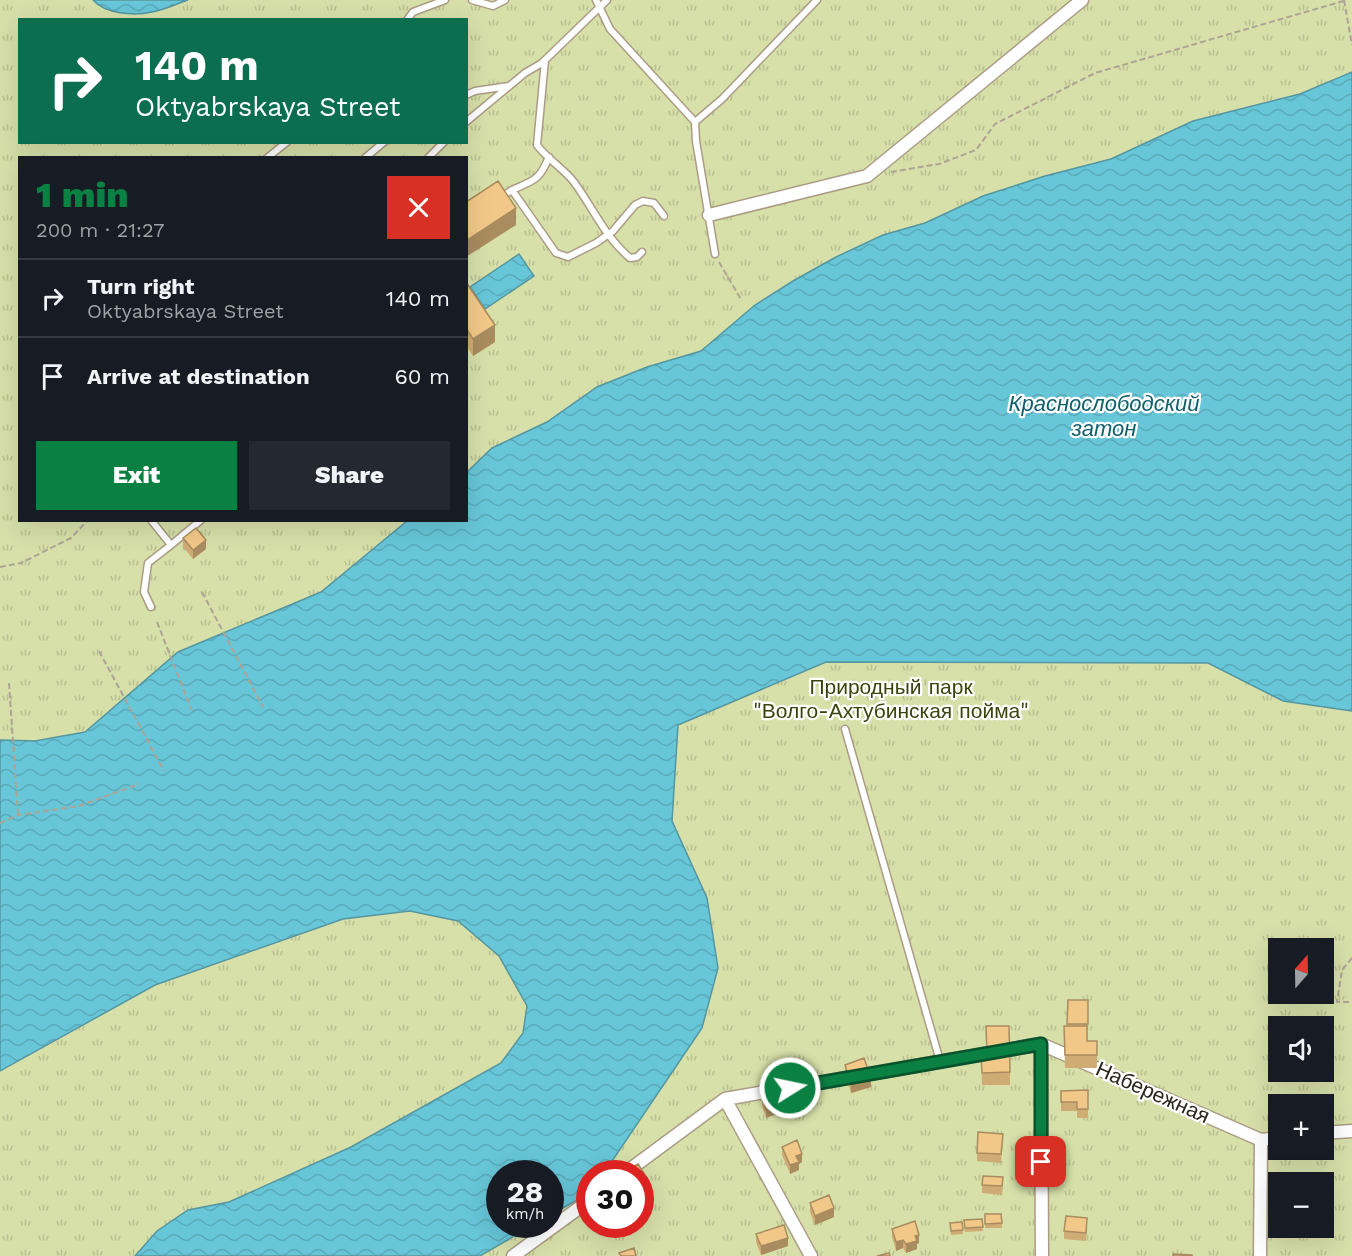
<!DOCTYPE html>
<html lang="en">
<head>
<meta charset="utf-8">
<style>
  :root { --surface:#171b24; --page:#242831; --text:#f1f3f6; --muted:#9ea1a6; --line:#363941; --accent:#0b8043 }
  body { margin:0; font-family:"Work Sans",sans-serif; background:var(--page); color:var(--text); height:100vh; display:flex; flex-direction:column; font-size:22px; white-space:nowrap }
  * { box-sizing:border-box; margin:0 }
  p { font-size:20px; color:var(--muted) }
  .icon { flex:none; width:33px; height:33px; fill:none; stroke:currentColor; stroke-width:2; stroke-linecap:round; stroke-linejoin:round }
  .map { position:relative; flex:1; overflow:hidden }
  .side { position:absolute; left:18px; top:156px; width:450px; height:366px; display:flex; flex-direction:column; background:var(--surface); border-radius:0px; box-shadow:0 6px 24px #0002 }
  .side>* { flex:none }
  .banner { position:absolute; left:18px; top:18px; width:450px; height:126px; border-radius:0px; box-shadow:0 6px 24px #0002; background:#0b6e4f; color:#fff; overflow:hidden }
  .needle { width:39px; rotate:20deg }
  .buttons { position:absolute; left:1268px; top:938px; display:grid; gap:12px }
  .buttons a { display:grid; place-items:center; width:66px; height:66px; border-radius:0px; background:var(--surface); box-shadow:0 6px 24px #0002; font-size:30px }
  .speed { position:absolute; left:486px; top:1160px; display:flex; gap:12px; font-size:30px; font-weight:700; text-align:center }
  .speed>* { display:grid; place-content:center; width:78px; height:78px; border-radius:50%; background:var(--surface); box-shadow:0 6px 24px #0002; line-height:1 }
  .speed small { font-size:15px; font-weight:400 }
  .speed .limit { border:9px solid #d22; background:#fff; color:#111 }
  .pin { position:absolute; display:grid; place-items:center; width:51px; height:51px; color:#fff; margin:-26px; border-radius:12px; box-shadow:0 3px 9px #0006 }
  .me { position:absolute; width:66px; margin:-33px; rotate:80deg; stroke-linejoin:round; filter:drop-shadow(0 0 4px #0008) }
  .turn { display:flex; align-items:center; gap:21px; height:126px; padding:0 18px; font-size:27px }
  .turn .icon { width:78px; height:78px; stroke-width:2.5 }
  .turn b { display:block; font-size:42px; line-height:51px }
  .round { display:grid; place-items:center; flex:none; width:63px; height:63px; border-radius:0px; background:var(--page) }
  .summary { display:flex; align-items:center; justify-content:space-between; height:102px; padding:0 18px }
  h1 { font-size:36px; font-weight:800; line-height:45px; color:var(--accent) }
  .button { display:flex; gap:12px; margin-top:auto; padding:12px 18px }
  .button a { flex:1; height:69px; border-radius:0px; background:var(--accent); color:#fff; font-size:24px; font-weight:800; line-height:69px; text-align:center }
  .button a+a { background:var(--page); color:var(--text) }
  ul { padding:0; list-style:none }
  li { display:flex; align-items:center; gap:18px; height:78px; padding:0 18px; border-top:2px solid var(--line) }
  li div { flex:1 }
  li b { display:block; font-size:22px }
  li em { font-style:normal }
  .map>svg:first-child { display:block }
  .park { fill:url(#park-tufts); fill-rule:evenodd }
  .water { fill:url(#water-waves); stroke:#5596a0; stroke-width:1.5 }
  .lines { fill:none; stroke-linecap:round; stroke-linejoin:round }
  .lane-casing { stroke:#ac9c85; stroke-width:9 }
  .street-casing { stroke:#ac9c85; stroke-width:15 }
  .path { stroke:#aea394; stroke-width:2; stroke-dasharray:6 3; stroke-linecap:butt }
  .lane { stroke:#fff; stroke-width:6 }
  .street { stroke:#fff; stroke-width:12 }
  .wall { fill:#d0ac75 }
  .shaded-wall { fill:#a98c5f }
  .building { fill:#f2c888; stroke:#a98c5f; stroke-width:1.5 }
  .route-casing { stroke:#07532c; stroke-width:15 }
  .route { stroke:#0b8043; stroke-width:10 }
  .labels { text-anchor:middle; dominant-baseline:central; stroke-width:4.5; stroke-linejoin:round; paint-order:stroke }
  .park-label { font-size:21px; fill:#3c430d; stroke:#fff }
  .street-label { font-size:21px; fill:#2b251c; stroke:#fff }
  .water-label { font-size:22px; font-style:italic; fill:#10606e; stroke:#fff }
</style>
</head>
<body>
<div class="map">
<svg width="1352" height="1256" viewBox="0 0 1352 1256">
  <defs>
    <pattern id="park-tufts" width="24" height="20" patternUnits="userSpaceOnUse" patternTransform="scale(1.5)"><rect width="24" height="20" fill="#d7e0a9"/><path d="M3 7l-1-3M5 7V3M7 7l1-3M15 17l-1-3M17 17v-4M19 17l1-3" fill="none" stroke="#b9c091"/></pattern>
    <pattern id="water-waves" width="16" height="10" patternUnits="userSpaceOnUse" patternTransform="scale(1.5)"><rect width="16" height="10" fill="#67c6d8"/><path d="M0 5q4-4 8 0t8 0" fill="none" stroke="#5aaab9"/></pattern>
  </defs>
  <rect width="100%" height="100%" fill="#fff1de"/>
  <path class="park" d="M0,0H1352V1256H0ZM20,20H466V142H20ZM20,158H466V520H20ZM1278,948H1323V993H1278ZM1278,1026H1323V1071H1278ZM1278,1104H1323V1149H1278ZM500,1173H550V1224H500ZM590,1173H640V1224H590ZM1278,1182H1323V1227H1278Z"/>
  <path class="water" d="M93,0H188C176,4 164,10 152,12C134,16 105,14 93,0Z
    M1352,72V711L1283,701L1208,663L826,662L678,725L672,821L707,898L718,968L702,1028L604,1173H590L589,1193L551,1215L550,1173H500V1224H535L480,1256H135L157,1231L188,1210L229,1202L351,1147L501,1063L523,1033L527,1006L499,956L458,921L410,911L343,919L155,985L0,1071V740L35,741L85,732L178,652L321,592L407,521L466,520L467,472L492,448L547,422L597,387L647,367L701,351L755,305L793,281L836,257L883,235L925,223L983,196L1045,176L1111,159L1193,121L1300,94Z
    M519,254L534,276L485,309L470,287Z"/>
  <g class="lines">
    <defs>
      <path id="lane" d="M472,0L493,6L505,0
        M596,0L610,29L695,122L722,99L817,0
        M407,20L413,12L445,0
        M545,60L537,145C547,159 563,168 574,182C593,208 605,237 630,258L637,257L642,252
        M466,95L475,91L509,86
        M466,122L525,73L542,63L607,0
        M695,122L696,141L715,254
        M267,158L287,142
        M365,158L384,142
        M428,158L444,142
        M512,190C534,180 539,181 549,157
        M501,197L512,190L556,253L568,257L596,243L613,231L635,205L643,201L654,203L664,216
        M171,545L201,520
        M151,607L144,592L148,563L171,545L151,520
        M845,729L940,1061"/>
      <path id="street" d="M709,215L867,176L1082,0
        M1041,1044L1042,1256
        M725,1099L811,1256
        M1323,1133L1352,1131
        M625,1173L725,1099L1041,1044L1261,1140L1278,1138
        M513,1256L590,1200
        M1260,1256L1261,1140"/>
    </defs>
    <use href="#lane" class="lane-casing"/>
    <use href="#street" class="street-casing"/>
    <path class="path" d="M1344,0L1352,45
      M891,172L939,164L976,150L995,124L1095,73L1347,0
      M719,262L742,301
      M0,567L21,563L71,538L88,520
      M202,592L263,707
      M157,622L192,711
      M99,651L164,771
      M9,683L18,815
      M0,823L18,815L79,806L139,784
      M1352,958L1342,970L1337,1002H1352"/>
    <use href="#lane" class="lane"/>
    <use href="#street" class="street"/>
  </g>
  <path class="wall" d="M466,282L495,342L473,356L466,345Z
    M183,538L206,549L193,559L183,547Z
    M1068,1000H1088L1087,1041H1097V1068H1065L1064,1026H1067Z
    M981,1055L1010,1072V1085H982Z
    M845,1065L871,1087L851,1093L845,1073Z
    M1088,1090V1118H1077V1111H1061V1091Z
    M795,1095L812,1107L799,1111L795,1099Z
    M762,1097L787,1110L766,1118L762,1106Z
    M1275,1130H1278V1149L1292,1150L1275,1149Z
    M1003,1142L1001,1163L977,1161V1153Z
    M782,1147L802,1162L799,1164V1170L790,1174L782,1155Z
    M982,1185L1003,1186L1002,1195L982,1193Z
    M810,1203L834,1217L815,1225L810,1212Z
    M1274,1206L1297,1227L1296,1237L1273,1236Z
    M985,1214H1001L1002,1228H985Z
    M982,1219L983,1231L965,1232L964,1220Z
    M962,1222L963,1234L951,1235L950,1223Z
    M1087,1226L1086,1241L1064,1239V1231Z
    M892,1229L919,1243L917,1244V1249L906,1253L903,1248L896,1251L892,1237Z
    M756,1234L788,1246L761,1255L756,1242Z"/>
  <path class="shaded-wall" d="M516,208V225L466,257V241Z
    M495,325V342L473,356V339Z
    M206,540V549L193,559V550Z
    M871,1078V1087L851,1093V1084Z
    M787,1102V1110L766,1118V1110Z
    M812,1102V1107L799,1111V1107Z
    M802,1154V1162L799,1164V1170L790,1174V1165L796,1156Z
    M649,1181V1189L640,1191V1183Z
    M834,1208V1217L815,1225V1216Z
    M919,1235V1243L917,1244V1249L906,1253V1244L915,1236Z
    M788,1238V1246L761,1255V1246Z
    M903,1240V1248L896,1251V1242Z"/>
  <path class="building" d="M498,181L516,208L466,241V202Z
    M466,282L495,325L473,339L466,328Z
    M196,528L206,540L193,550L183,538Z
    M1068,1000H1088V1024H1067Z
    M986,1026H1009L1010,1072L982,1073L981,1055H987Z
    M1064,1026H1087V1041H1097V1055H1065Z
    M864,1058L871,1078L851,1084L845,1065Z
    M783,1090L787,1102L766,1110L762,1097Z
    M1088,1090V1109H1077V1102H1061V1091Z
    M808,1091L812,1102L799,1107L795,1095Z
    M1275,1130H1278V1141H1275Z
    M978,1132L1003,1134L1001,1154L977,1153Z
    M797,1140L802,1154L796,1156L799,1162L790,1165L782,1147Z
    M638,1164L649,1181L640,1183V1173H622Z
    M983,1176L1003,1177L1002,1186L982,1185Z
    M829,1195L834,1208L815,1216L810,1203Z
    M1274,1206H1278V1227H1296V1229L1273,1228Z
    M985,1214H1001L1002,1223L985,1224Z
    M1066,1216L1087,1218L1086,1233L1064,1231Z
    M982,1219L983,1227L965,1228L964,1220Z
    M915,1221L919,1235L915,1236L917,1241L906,1244L903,1240L896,1242L892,1229Z
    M962,1222L963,1230L951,1231L950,1223Z
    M784,1225L788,1238L761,1246L756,1234Z
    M634,1248L636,1256H621L619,1253Z
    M889,1253L890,1256H877Z
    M1173,1254L1192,1255V1256H1173Z"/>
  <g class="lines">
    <defs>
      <path id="route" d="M790,1088L1041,1044V1162"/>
    </defs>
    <use href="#route" class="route-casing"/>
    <use href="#route" class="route"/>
  </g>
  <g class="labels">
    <g class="park-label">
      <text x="891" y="686">Природный парк<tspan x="891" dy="24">"Волго-Ахтубинская пойма"</tspan></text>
    </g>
    <g class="street-label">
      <text transform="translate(1153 1092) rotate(24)">Набережная</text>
    </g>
    <g class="water-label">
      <text x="1104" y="403">Краснослободский<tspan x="1104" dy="25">затон</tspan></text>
    </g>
  </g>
</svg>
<div class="buttons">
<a><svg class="needle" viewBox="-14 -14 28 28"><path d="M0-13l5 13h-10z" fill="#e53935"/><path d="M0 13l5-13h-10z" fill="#9ea1a6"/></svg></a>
<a><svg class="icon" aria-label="sound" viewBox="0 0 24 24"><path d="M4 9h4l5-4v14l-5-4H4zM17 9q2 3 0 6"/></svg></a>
<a>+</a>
<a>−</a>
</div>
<div class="speed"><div>28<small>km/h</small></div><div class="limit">30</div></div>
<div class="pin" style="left:1041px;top:1162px;background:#d93025"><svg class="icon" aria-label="arrive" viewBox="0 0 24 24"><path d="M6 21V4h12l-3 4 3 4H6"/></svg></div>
<svg class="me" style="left:790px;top:1088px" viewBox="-20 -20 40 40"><circle r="17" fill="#0b8043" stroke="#fff" stroke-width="3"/><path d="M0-11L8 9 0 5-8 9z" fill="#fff"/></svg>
<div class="banner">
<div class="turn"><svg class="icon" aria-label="right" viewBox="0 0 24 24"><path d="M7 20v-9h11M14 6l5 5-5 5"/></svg><div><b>140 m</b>Oktyabrskaya Street</div></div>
</div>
<section class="side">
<div class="summary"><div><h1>1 min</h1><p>200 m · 21:27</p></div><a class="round" style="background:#d93025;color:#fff"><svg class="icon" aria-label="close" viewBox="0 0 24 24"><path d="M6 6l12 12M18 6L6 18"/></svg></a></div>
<ul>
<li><svg class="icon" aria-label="right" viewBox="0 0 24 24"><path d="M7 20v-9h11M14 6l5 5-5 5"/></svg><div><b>Turn right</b><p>Oktyabrskaya Street</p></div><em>140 m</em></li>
<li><svg class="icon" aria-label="arrive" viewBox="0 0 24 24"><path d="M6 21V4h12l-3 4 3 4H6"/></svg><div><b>Arrive at destination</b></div><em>60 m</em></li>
</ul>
<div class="button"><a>Exit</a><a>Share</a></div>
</section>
</div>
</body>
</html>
